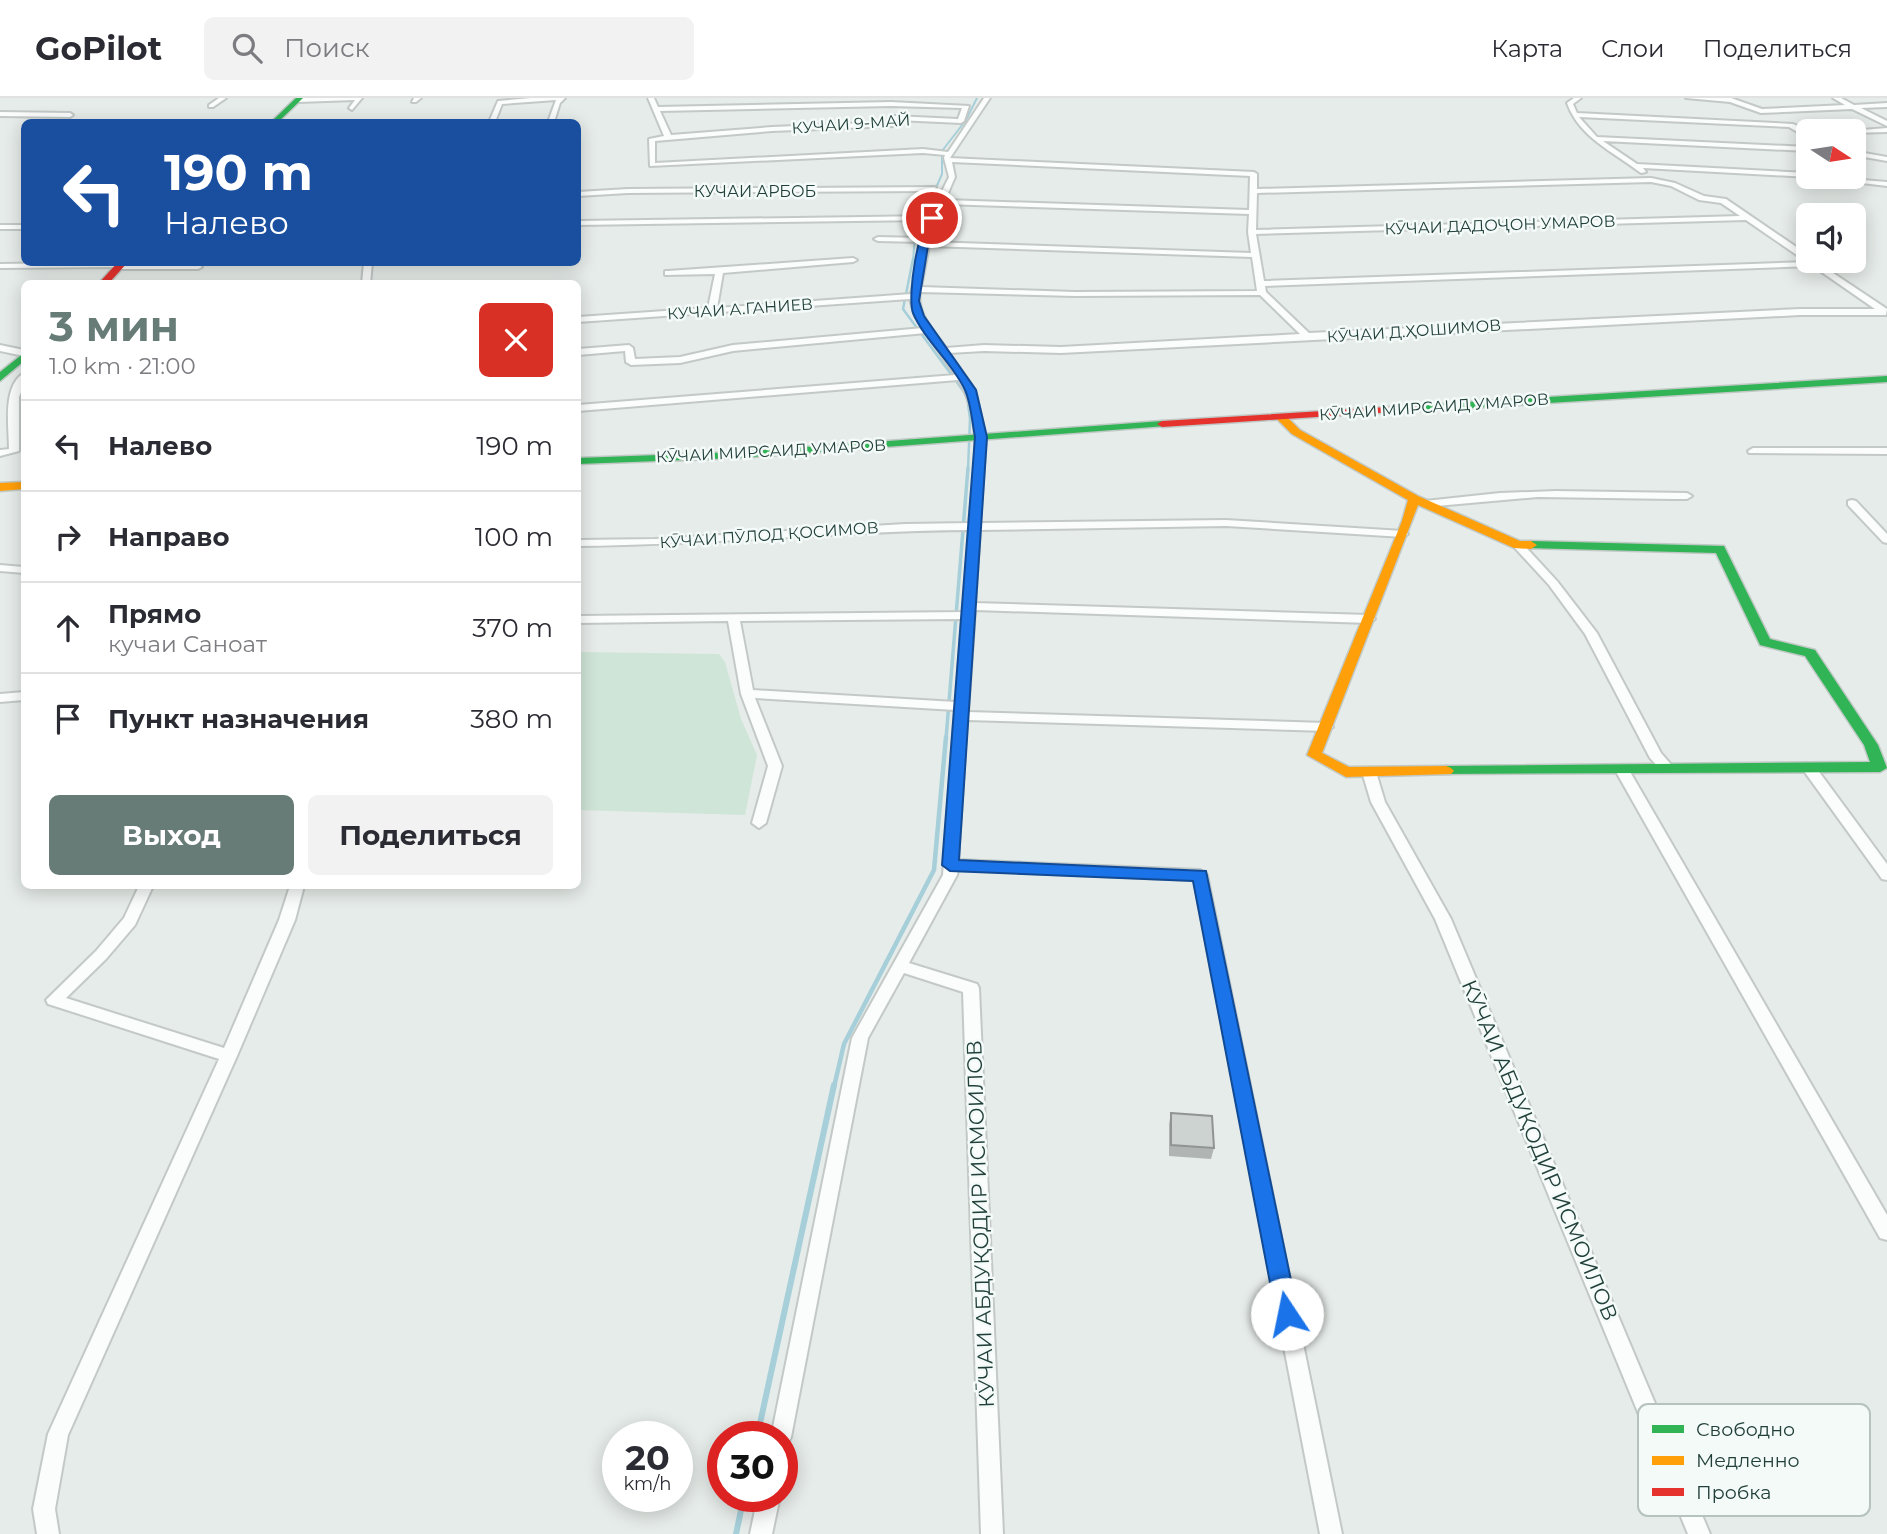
<!DOCTYPE html>
<html lang="ru">
<head>
<meta charset="utf-8">
<style>
  :root { --surface:#fff; --page:#f2f2f3; --text:#2b2b33; --muted:#7c7c81; --line:#e1e1e2; --accent:#677c77 }
  body { margin:0; font-family:Montserrat,sans-serif; background:var(--page); color:var(--text); height:100vh; display:flex; flex-direction:column; font-size:26px; white-space:nowrap }
  * { box-sizing:border-box; margin:0 }
  p { font-size:23px; color:var(--muted) }
  .icon { flex:none; width:38px; height:38px; fill:none; stroke:currentColor; stroke-width:2; stroke-linecap:round; stroke-linejoin:round }
  .map { position:relative; flex:1; overflow:hidden }
  .side { position:absolute; left:21px; top:182px; width:560px; height:609px; display:flex; flex-direction:column; background:var(--surface); border-radius:10px; box-shadow:0 4px 18px #0003 }
  .side>* { flex:none }
  .hud { position:absolute; left:21px; top:21px; width:560px; height:147px; border-radius:10px; box-shadow:0 4px 18px #0003; background:#1a4fa0; color:#fff; overflow:hidden }
  .needle { width:46px; rotate:102deg }
  .buttons { position:absolute; left:1796px; top:21px; display:grid; gap:14px }
  .buttons a { display:grid; place-items:center; width:70px; height:70px; border-radius:10px; background:var(--surface); box-shadow:0 4px 18px #0003; font-size:35px }
  .speed { position:absolute; left:602px; top:1323px; display:flex; gap:14px; font-size:35px; font-weight:700; text-align:center }
  .speed>* { display:grid; place-content:center; width:91px; height:91px; border-radius:50%; background:var(--surface); box-shadow:0 4px 18px #0003; line-height:1 }
  .speed small { font-size:18px; font-weight:400 }
  .speed .limit { border:10px solid #d22; background:#fff; color:#111 }
  .pin { position:absolute; display:grid; place-items:center; width:60px; height:60px; color:#fff; margin:-30px; border:4px solid #fff; border-radius:50%; box-shadow:0 2px 7px #0007 }
  .me { position:absolute; width:77px; margin:-38px; rotate:349deg; stroke-linejoin:round; filter:drop-shadow(0 0 5px #0008) }
  .turn { display:flex; align-items:center; gap:24px; height:147px; padding:0 28px; font-size:32px }
  .turn .icon { width:91px; height:91px; stroke-width:2.5 }
  .turn b { display:block; font-size:49px; line-height:60px }
  .round { display:grid; place-items:center; flex:none; width:74px; height:74px; border-radius:10px; background:var(--page) }
  .headline { display:flex; align-items:center; justify-content:space-between; height:119px; padding:0 28px }
  h1 { font-size:42px; font-weight:700; line-height:52px; color:var(--accent) }
  .action { display:flex; gap:14px; margin-top:auto; padding:14px 28px }
  .action a { flex:1; height:80px; border-radius:10px; background:var(--accent); color:#fff; font-size:28px; font-weight:700; line-height:80px; text-align:center }
  .action a+a { background:var(--page); color:var(--text) }
  ul { padding:0; list-style:none }
  li { display:flex; align-items:center; gap:21px; height:91px; padding:0 28px; border-top:2px solid var(--line) }
  li div { flex:1 }
  li b { display:block; font-size:26px }
  li em { font-style:normal }
  header { display:flex; align-items:center; gap:42px; box-sizing:border-box; height:98px; padding:0 35px; background:var(--surface); border-bottom:2px solid var(--line) }
  header strong { font-size:33px }
  nav { display:flex; gap:38px; margin-inline-start:auto; font-size:24px }
  .search { width:490px; height:63px; background:var(--page); display:flex; align-items:center; gap:18px; box-sizing:border-box; padding:0 24px; border-radius:10px; color:var(--muted); font-size:26px }
  .map>svg:first-child { display:block }
  .green { fill:#cfe5d7 }
  .lines { fill:none; stroke-linecap:round; stroke-linejoin:round }
  .stream-far4 { stroke:#a6cfda; stroke-width:2 }
  .stream-far3 { stroke:#a6cfda; stroke-width:2.5 }
  .stream-far2 { stroke:#a6cfda; stroke-width:3.5 }
  .stream-far1 { stroke:#a6cfda; stroke-width:4.5 }
  .stream { stroke:#a6cfda; stroke-width:6 }
  .street-casing { stroke:#c3c9c6; stroke-width:4 }
  .fast-casing { stroke:#c1c9c6; stroke-width:3 }
  .slow-casing { stroke:#c1c9c6; stroke-width:3 }
  .jam-casing { stroke:#c1c9c6; stroke-width:3 }
  .street { fill:#fbfcfc; fill-rule:evenodd }
  .fast { fill:#30b455; fill-rule:evenodd }
  .slow { fill:#ff9f0a; fill-rule:evenodd }
  .jam { fill:#e5322d; fill-rule:evenodd }
  .wall { fill:#b0b5b4 }
  .building { fill:#cdd3d1; stroke:#909492; stroke-width:2 }
  .route { fill:#1a73e8; stroke:#114b97; stroke-width:2 }
  .labels { text-anchor:middle; dominant-baseline:central; stroke-width:5; stroke-linejoin:round; paint-order:stroke }
  .far-street-label { font-size:16px; fill:#22403a; stroke:#f4faf8 }
  .near-street-label { font-size:21px; fill:#22403a; stroke:#f4faf8 }
  .key { fill:#f4faf8; stroke:#b5c2bf; stroke-width:2 }
  .key-label { font-size:19px; fill:#22403a }
</style>
</head>
<body>
<header>
<strong>GoPilot</strong>
<div class="search"><svg class="icon" aria-label="search" viewBox="0 0 24 24"><circle cx="10" cy="10" r="6"/><path d="M15 15l6 6"/></svg>Поиск</div>
<nav><a>Карта</a><a>Слои</a><a>Поделиться</a></nav>
</header>
<div class="map">
<svg width="1887" height="1436" viewBox="0 0 1887 1436">
  <rect width="100%" height="100%" fill="#e6ece9"/>
  <path class="green" d="M578,554L719,556L725,564L741,621L757,657L745,717L578,712Z"/>
  <g class="lines">
    <path class="stream-far4" d="M913,163L915,138L942,76V53L966,22L977,0"/>
    <path class="stream-far3" d="M913,161L903,211L967,298L970,321L968,372"/>
    <path class="stream-far2" d="M946,641L968,370"/>
    <path class="stream-far1" d="M834,989L844,946L934,772L946,639"/>
    <path class="stream" d="M757,1339L834,987
      M736,1436L744,1398"/>
    <defs>
      <path id="street" d="M219,0H226L213,9H209V7Z
        M303,0H362L352,12L349,10L355,2L298,4L295,2Z
        M414,0H421L416,4H412Z
        M531,0H565L560,5L554,24H548L556,2L502,6L495,24H489L498,3Z
        M648,0H654L658,9L891,4L969,8L964,23L961,25L897,22V26L894,28L772,33L655,43V65L923,51L948,54L984,0H990L950,60L1254,74L1257,76V91L1651,80L1675,85L1704,98L1726,101L1808,157V163H1815L1887,211L1886,217H1800L1061,255L984,253L949,255L975,292L986,339L980,425L1226,422L1403,433L1408,436L1403,439L1226,428L980,432L975,505L1369,517L1375,521L1369,525L975,512L968,614L1326,625L1333,629L1326,633L967,622L958,762L1200,772L1207,777L1342,1436H1320L1194,782L958,772L957,777L909,865L977,886L979,890L1003,1436H981L963,894L904,875L868,940L791,1339L788,1346L782,1349V1339H771L852,940L943,777L955,612L755,600L782,668L766,725L759,730L752,725L768,668L741,596L728,523L578,525V518L963,514L969,432C838,433 709,447 578,448V442L655,441L905,426L969,425C973,381 985,321 958,282L578,313V307L955,277L926,235L733,253L680,265L631,267L626,264L625,253L578,257V251L629,247L633,250L635,261L680,259L733,247L923,230L915,218L910,201L578,224V219L708,210L715,176L665,177V173H668L853,160L857,162L853,164L723,175L717,210L911,196L922,144L878,143L874,141L878,139L923,140L928,122L578,127V123L930,118L949,79L944,60L945,57L923,55L650,68L649,41L664,38ZM891,8L962,10L958,21L894,18L891,20V24L772,29L671,37L660,13ZM952,64L1250,78L1249,112L945,102L955,79ZM1651,84L1671,88L1699,102L1721,105L1740,118L1256,132L1257,95ZM943,106L1249,116L1248,134L1251,155L930,144L933,128ZM1746,122L1807,164L1264,183L1256,136ZM929,148L1252,159L1257,193L1075,194L921,189ZM1813,168L1875,211H1800L1309,235L1266,194L1265,188ZM920,194L1075,198L1260,197L1300,236L1061,249L984,247L946,250C934,233 916,215 920,194ZM962,521L956,604L753,592L740,523Z
        M1574,0H1581L1573,6L1577,15L1793,26L1809,33L1808,37L1801,36L1789,29L1579,19L1597,39L1808,49V53L1603,43L1637,66L1808,75L1809,79L1643,70L1646,74L1641,75C1612,53 1579,39 1567,5Z
        M1686,0H1731L1762,11L1845,7L1833,0H1841L1854,7L1887,5V9L1861,10L1887,23V28L1852,11L1761,15L1730,4Z
        M0,14L70,15L73,17L70,19L0,18Z
        M1887,30V34L1853,35L1850,33Z
        M1853,53L1887,59V63L1853,57Z
        M1826,79L1887,84V88L1829,81Z
        M936,89L933,93L628,95L578,98V94L628,91Z
        M0,127H24V131H0Z
        M126,164L127,167H198L202,169L198,171H119L115,169L0,170V166Z
        M364,164H372L370,186H362Z
        M0,247L24,252V258L0,253Z
        M24,275V287L19,299V353L0,358V352L9,351C9,329 2,288 24,275Z
        M1753,350H1887V356L1749,355L1748,353Z
        M1556,393L1687,395L1692,398L1687,401H1673L1538,399L1425,409L1420,406L1425,403L1500,395Z
        M1852,402L1856,403L1887,436V445L1883,444L1848,407V403Z
        M1518,444L1522,445L1557,483L1597,535L1661,655L1675,671L1673,674H1663L1650,660L1585,536L1549,487L1514,449V445Z
        M0,467L24,469V475L0,473Z
        M24,594V602L0,604V596Z
        M1809,666L1814,667L1887,766V782L1882,781L1804,673L1802,670Z
        M1622,668L1629,672L1887,1117V1142L1880,1140L1615,672Z
        M1369,670L1376,674L1385,704L1451,821L1710,1436H1688L1435,821L1371,704L1362,674Z
        M139,788H153L135,827L106,861L66,900L224,950L279,822L290,788H304L295,822L237,958L68,1337L55,1411L59,1436H37L33,1411L48,1336L219,961L48,906L46,902L96,853L124,820Z
        M758,1398H780L772,1436H750Z"/>
      <path id="fast" d="M296,0H303L278,24H271Z
        M24,255V263L0,283V274Z
        M1887,278V284L1420,313L1415,310L1420,307Z
        M1162,323L1166,324V328L738,360L578,366V360L738,354Z
        M1531,443L1724,448L1770,541L1815,552L1878,647L1887,670L1880,674L1441,676L1438,673L1441,670L1446,668L1870,664L1864,647L1805,558L1760,547L1716,455L1527,450V444Z"/>
      <path id="slow" d="M1277,317H1285L1300,332L1418,398L1520,443H1531L1537,447L1531,451L1514,450L1418,407L1322,655L1349,669L1446,668L1451,670L1454,673L1451,676L1346,679L1307,657L1402,423L1408,402L1292,336L1277,321Z
        M0,385L24,384V391L0,393Z"/>
      <path id="jam" d="M118,164H128L108,186H98Z
        M1420,307L1425,310L1424,312L1162,329L1157,326L1162,323Z"/>
    </defs>
    <use href="#street" class="street-casing"/>
    <use href="#fast" class="fast-casing"/>
    <use href="#slow" class="slow-casing"/>
    <use href="#jam" class="jam-casing"/>
    <use href="#street" class="street"/>
    <use href="#fast" class="fast"/>
    <use href="#slow" class="slow"/>
    <use href="#jam" class="jam"/>
  </g>
  <path class="wall" d="M1171,1015L1214,1050L1211,1061L1169,1058V1026Z"/>
  <path class="building" d="M1171,1015L1212,1018L1214,1050L1171,1047Z"/>
  <path class="route" d="M932,117L937,120L929,142L919,203L924,218L976,292L987,339L959,762L1206,773L1298,1216L1295,1224L1287,1227L1279,1224L1276,1216L1193,783L950,773L942,767L975,339C972,324 971,305 965,292C952,264 925,243 913,215C907,199 918,126 932,117Z"/>
  <g class="labels">
    <g class="far-street-label">
      <text transform="translate(851 26) rotate(-4)">КУЧАИ 9-МАЙ</text>
      <text x="755" y="93">КУЧАИ АРБОБ</text>
      <text transform="translate(1500 127) rotate(-2)">КӮЧАИ ДАДОҶОН УМАРОВ</text>
      <text transform="translate(740 211) rotate(-4)">КУЧАИ А.ГАНИЕВ</text>
      <text transform="translate(1414 233) rotate(-4)">КӮЧАИ Д.ҲОШИМОВ</text>
      <text transform="translate(1434 309) rotate(-4)">КӮЧАИ МИРСАИД УМАРОВ</text>
      <text transform="translate(771 353) rotate(-3)">КӮЧАИ МИРСАИД УМАРОВ</text>
      <text transform="translate(769 437) rotate(-4)">КӮЧАИ ПӮЛОД ҚОСИМОВ</text>
    </g>
    <g class="near-street-label">
      <text transform="translate(1540 1052) rotate(67)">КӮЧАИ АБДУҚОДИР ИСМОИЛОВ</text>
      <text transform="translate(980 1126) rotate(-92)">КӮЧАИ АБДУҚОДИР ИСМОИЛОВ</text>
    </g>
  </g>
  <rect x="1638" y="1306" width="232" height="112" rx="10" class="key"/>
  <rect x="1652" y="1327" width="32" height="8" fill="#30b455"/>
  <rect x="1652" y="1358" width="32" height="9" fill="#ff9f0a"/>
  <rect x="1652" y="1390" width="32" height="8" fill="#e5322d"/>
  <g class="key-label">
    <text x="1696" y="1338">Свободно</text>
    <text x="1696" y="1369">Медленно</text>
    <text x="1696" y="1401">Пробка</text>
  </g>
</svg>
<div class="buttons">
<a><svg class="needle" viewBox="-14 -14 28 28"><path d="M0-13l5 13h-10z" fill="#e53935"/><path d="M0 13l5-13h-10z" fill="#7c7c81"/></svg></a>
<a><svg class="icon" aria-label="sound" viewBox="0 0 24 24"><path d="M4 9h4l5-4v14l-5-4H4zM17 9q2 3 0 6"/></svg></a>
</div>
<div class="speed"><div>20<small>km/h</small></div><div class="limit">30</div></div>
<div class="pin" style="left:932px;top:120px;background:#d93025"><svg class="icon" aria-label="arrive" viewBox="0 0 24 24"><path d="M6 21V4h12l-3 4 3 4H6"/></svg></div>
<svg class="me" style="left:1287px;top:1216px" viewBox="-20 -20 40 40"><circle r="19" fill="#fff"/><path d="M0-13L10 11 0 6-10 11z" fill="#1a73e8"/></svg>
<div class="hud">
<div class="turn"><svg class="icon" aria-label="left" viewBox="0 0 24 24"><path d="M17 20v-9H6M10 6l-5 5 5 5"/></svg><div><b>190 m</b>Налево</div></div>
</div>
<section class="side">
<div class="headline"><div><h1>3 мин</h1><p>1.0 km · 21:00</p></div><a class="round" style="background:#d93025;color:#fff"><svg class="icon" aria-label="close" viewBox="0 0 24 24"><path d="M6 6l12 12M18 6L6 18"/></svg></a></div>
<ul>
<li><svg class="icon" aria-label="left" viewBox="0 0 24 24"><path d="M17 20v-9H6M10 6l-5 5 5 5"/></svg><div><b>Налево</b></div><em>190 m</em></li>
<li><svg class="icon" aria-label="right" viewBox="0 0 24 24"><path d="M7 20v-9h11M14 6l5 5-5 5"/></svg><div><b>Направо</b></div><em>100 m</em></li>
<li><svg class="icon" aria-label="ahead" viewBox="0 0 24 24"><path d="M12 20V5M6 11l6-6 6 6"/></svg><div><b>Прямо</b><p>кучаи Саноат</p></div><em>370 m</em></li>
<li><svg class="icon" aria-label="arrive" viewBox="0 0 24 24"><path d="M6 21V4h12l-3 4 3 4H6"/></svg><div><b>Пункт назначения</b></div><em>380 m</em></li>
</ul>
<div class="action"><a>Выход</a><a>Поделиться</a></div>
</section>
</div>
</body>
</html>
